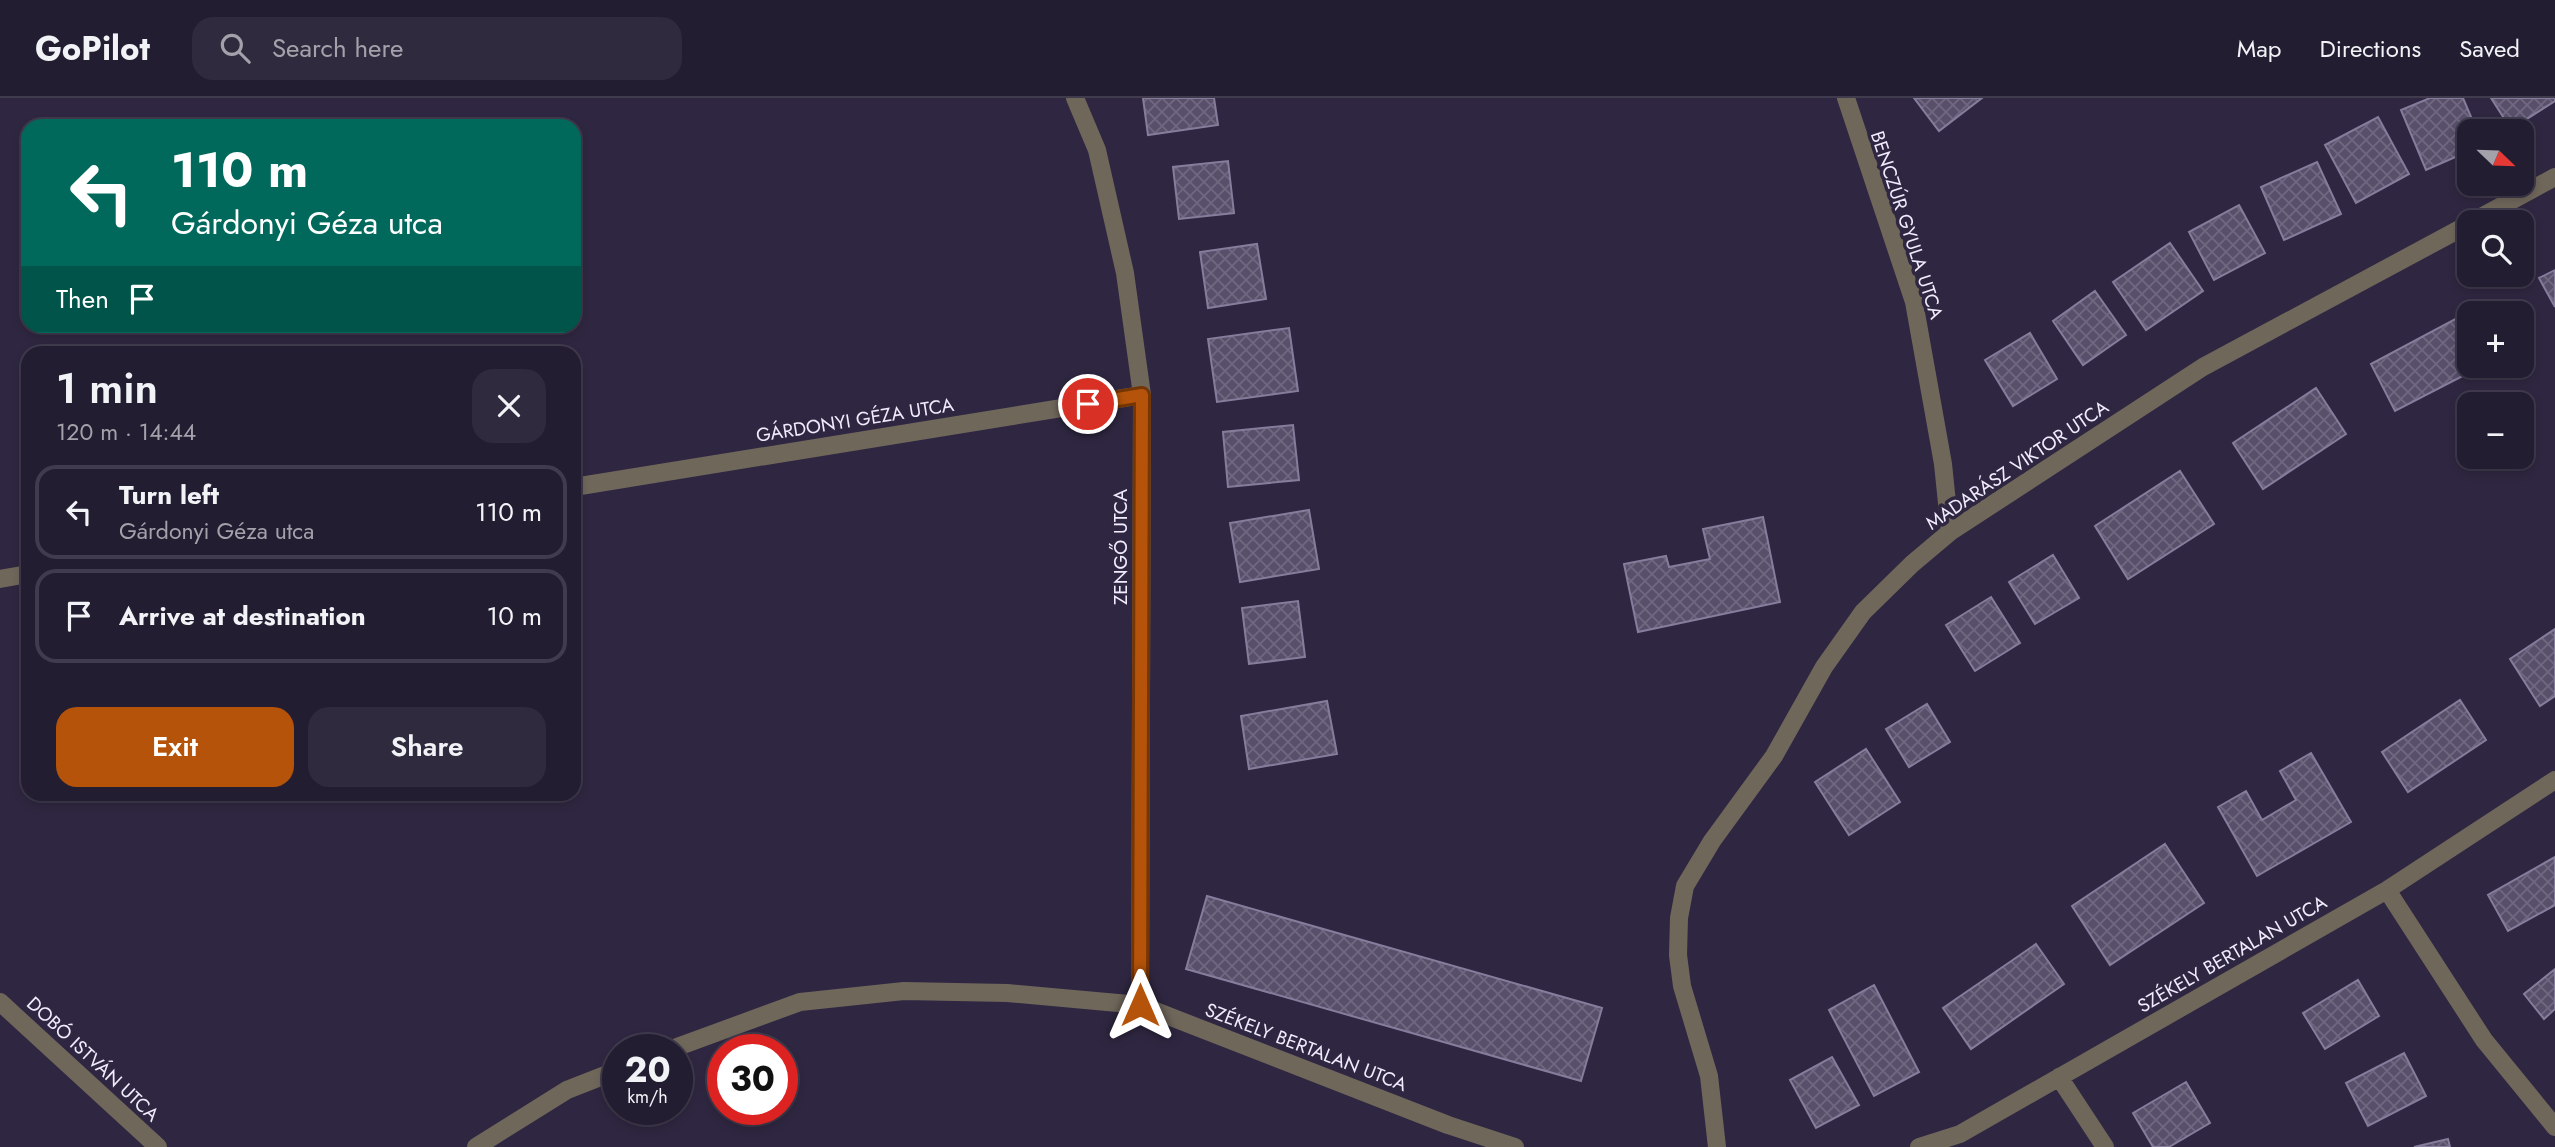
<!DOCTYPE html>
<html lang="en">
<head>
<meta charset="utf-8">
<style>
  :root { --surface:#231d31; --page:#2f2a3d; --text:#f1f3f6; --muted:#a3a2ab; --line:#403b4d; --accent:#b45309 }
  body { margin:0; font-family:Jost,sans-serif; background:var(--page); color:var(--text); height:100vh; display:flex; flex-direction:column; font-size:26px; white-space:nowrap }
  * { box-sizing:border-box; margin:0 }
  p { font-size:23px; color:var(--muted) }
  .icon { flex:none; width:38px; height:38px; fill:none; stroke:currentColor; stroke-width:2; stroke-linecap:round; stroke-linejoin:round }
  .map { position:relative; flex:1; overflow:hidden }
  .sheet { position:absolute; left:21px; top:248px; width:560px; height:455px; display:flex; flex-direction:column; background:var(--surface); border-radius:21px; box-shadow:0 4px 10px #0003,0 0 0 2px var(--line) }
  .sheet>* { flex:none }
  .hud { position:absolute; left:21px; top:21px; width:560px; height:214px; border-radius:21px; box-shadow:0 4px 10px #0003,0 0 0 2px var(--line); background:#00695c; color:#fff; overflow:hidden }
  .needle { width:46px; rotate:113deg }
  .buttons { position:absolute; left:2457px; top:21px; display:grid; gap:14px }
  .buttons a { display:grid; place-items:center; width:77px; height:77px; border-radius:14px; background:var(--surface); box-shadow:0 4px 10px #0003,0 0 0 2px var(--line); font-size:35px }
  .speed { position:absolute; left:602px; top:936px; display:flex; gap:14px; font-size:35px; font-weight:700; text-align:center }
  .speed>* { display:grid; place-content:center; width:91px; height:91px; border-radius:50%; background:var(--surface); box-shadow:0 4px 10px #0003,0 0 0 2px var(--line); line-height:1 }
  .speed small { font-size:18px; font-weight:400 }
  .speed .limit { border:10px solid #d22; background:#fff; color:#111 }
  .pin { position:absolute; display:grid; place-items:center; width:60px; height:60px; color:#fff; margin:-30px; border:4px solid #fff; border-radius:50%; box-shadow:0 2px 7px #0007 }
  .me { position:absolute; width:77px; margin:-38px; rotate:0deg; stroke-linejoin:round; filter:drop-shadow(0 0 5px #0008) }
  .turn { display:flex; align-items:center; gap:24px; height:147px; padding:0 35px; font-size:32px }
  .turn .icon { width:91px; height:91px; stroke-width:2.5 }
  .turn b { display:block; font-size:49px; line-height:60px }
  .then { display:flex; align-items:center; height:66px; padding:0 35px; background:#0003; gap:14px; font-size:26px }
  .round { display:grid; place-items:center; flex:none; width:74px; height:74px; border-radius:21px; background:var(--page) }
  .headline { display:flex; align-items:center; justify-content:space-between; height:119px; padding:0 35px }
  h1 { font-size:42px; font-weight:600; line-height:52px }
  .action { display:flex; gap:14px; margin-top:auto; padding:14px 35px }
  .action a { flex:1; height:80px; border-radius:21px; background:var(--accent); color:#fff; font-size:28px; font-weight:600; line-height:80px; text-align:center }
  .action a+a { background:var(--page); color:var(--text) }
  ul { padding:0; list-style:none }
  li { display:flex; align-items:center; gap:21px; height:94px; margin:0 14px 10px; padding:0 21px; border:4px solid var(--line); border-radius:21px }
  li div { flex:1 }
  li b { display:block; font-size:26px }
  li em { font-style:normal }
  header { display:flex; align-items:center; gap:42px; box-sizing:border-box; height:98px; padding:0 35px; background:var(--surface); border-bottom:2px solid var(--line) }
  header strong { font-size:33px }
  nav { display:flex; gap:38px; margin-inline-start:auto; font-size:24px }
  .search { width:490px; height:63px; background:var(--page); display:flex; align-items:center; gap:18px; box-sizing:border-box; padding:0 24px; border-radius:21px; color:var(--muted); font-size:26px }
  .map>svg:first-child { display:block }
  .building { fill:url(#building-cross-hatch); stroke:#867d9c; stroke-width:2 }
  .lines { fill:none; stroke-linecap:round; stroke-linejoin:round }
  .street { stroke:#70675b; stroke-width:18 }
  .route-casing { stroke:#753606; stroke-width:18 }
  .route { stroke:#b45309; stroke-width:12 }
  .labels { text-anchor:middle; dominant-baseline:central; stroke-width:7; stroke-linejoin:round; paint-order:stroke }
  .street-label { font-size:19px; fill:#f0ebfd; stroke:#2f2741 }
</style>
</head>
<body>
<header>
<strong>GoPilot</strong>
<div class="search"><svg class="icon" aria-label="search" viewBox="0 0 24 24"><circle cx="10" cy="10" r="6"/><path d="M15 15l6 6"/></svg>Search here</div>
<nav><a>Map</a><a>Directions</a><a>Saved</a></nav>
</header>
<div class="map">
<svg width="2555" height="1049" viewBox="0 0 2555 1049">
  <defs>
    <pattern id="building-cross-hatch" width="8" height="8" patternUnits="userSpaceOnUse" patternTransform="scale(1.75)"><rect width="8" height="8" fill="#584f6b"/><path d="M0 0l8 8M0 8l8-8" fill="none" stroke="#706881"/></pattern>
  </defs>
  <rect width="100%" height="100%" fill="#2f2741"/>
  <path class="building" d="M1143,0H1214L1218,27L1148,37Z
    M1914,0H1982L1939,33Z
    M2430,0H2463L2477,33H2469V53L2426,72L2401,12Z
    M2491,0H2555V3L2511,31Z
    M2378,19L2409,76L2356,105L2325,47Z
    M1228,63L1234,115L1179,121L1173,69Z
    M2317,64L2341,116L2284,142L2261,89Z
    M2239,107L2265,155L2214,182L2189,134Z
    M2170,145L2203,193L2146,232L2113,184Z
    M1257,146L1266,201L1208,210L1200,154Z
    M2555,172V209L2539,180Z
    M2095,193L2126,237L2083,267L2053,223Z
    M2459,219L2469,239V268H2482L2395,313L2371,266Z
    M1289,230L1298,293L1217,304L1208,241Z
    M2030,235L2057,281L2013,308L1985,262Z
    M2316,290L2346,336L2263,391L2233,345Z
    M1293,327L1299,382L1228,389L1223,334Z
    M2180,373L2214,426L2128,481L2095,428Z
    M1309,412L1319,471L1240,484L1230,425Z
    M1763,419L1780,504L1638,534L1624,466L1666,458L1669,469L1710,461L1703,431Z
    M2053,457L2079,500L2035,526L2009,484Z
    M1991,499L2020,545L1975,573L1946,527Z
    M1298,503L1305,559L1249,566L1242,510Z
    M2555,531V598L2540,608L2510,561Z
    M2460,602L2486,642L2408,694L2382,654Z
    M1327,603L1337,656L1249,671L1241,618Z
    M1927,606L1950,644L1909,669L1886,631Z
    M1866,651L1900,704L1849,737L1815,684Z
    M2311,655L2351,724L2257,778L2218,709L2246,693L2262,722L2296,702L2280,673Z
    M2165,746L2204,805L2110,867L2072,808Z
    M2555,759V807L2508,833L2488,797Z
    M1207,798L1602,910L1581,983L1186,871Z
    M2036,846L2064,886L1971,951L1943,910Z
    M2555,871V911L2544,921L2524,896Z
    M2358,882L2379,918L2325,951L2303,915Z
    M1874,887L1919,974L1874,998L1829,912Z
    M2404,955L2426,998L2368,1028L2346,985Z
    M1832,959L1859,1007L1816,1030L1790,982Z
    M2186,984L2210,1025L2169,1049H2153L2133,1015Z
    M2448,1041L2450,1049H2414Z"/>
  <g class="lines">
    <path class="street" d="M1075,0L1097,52L1125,175L1142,297L1140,907
      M1846,0L1914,204L1943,366L1950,434
      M2472,124L2555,79
      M574,389L1142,297
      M0,481L28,476
      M2387,792L2484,942L2555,1029
      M0,904L158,1049
      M669,952L800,904L904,893L1007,895L1140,907L1448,1027L1515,1049
      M2059,979L2105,1049
      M476,1049L567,992L618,972
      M1717,1049L1709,978L1682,888L1678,857L1679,820L1685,788L1712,743L1774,658L1824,569L1863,514L1912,466L1950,434L2203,269L2469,126
      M1919,1049L1960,1036L2387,792L2555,682"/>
  </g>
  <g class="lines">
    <defs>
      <path id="route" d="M1088,306L1142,297L1140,907"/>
    </defs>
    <use href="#route" class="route-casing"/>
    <use href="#route" class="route"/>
  </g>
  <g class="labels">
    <g class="street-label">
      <text transform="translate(1907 127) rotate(72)">BENCZÚR GYULA UTCA</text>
      <text transform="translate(855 322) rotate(-9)">GÁRDONYI GÉZA UTCA</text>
      <text transform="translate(2017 367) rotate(-34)">MADARÁSZ VIKTOR UTCA</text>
      <text transform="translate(1120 449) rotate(-90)">ZENGŐ UTCA</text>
      <text transform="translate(2232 856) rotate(-30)">SZÉKELY BERTALAN UTCA</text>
      <text transform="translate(1306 949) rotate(21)">SZÉKELY BERTALAN UTCA</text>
      <text transform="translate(93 961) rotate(43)">DOBÓ ISTVÁN UTCA</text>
    </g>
  </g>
</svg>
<div class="buttons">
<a><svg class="needle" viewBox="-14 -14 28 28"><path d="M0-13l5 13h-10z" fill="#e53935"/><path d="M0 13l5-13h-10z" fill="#a3a2ab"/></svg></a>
<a><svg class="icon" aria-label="search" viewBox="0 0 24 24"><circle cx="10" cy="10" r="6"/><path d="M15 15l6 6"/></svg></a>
<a>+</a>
<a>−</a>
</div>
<div class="speed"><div>20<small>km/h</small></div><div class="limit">30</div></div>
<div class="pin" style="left:1088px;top:306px;background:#d93025"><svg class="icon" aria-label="arrive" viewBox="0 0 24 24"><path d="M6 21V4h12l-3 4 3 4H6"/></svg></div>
<svg class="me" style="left:1140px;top:907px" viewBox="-20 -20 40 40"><path d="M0-17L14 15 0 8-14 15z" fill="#b45309" stroke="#fff" stroke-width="4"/></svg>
<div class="hud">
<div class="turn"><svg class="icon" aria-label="left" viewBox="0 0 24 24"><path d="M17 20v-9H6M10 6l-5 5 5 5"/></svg><div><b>110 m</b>Gárdonyi Géza utca</div></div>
<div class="then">Then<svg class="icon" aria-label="arrive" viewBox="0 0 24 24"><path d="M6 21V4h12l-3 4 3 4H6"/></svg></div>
</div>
<section class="sheet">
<div class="headline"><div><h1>1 min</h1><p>120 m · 14:44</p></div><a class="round"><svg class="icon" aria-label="close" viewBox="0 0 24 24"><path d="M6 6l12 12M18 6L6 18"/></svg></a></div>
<ul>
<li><svg class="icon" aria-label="left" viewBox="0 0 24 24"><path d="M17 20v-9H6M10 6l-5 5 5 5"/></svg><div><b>Turn left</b><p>Gárdonyi Géza utca</p></div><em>110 m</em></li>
<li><svg class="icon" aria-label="arrive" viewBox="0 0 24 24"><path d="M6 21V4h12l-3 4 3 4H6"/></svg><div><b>Arrive at destination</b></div><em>10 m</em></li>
</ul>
<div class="action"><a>Exit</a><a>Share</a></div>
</section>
</div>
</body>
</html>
